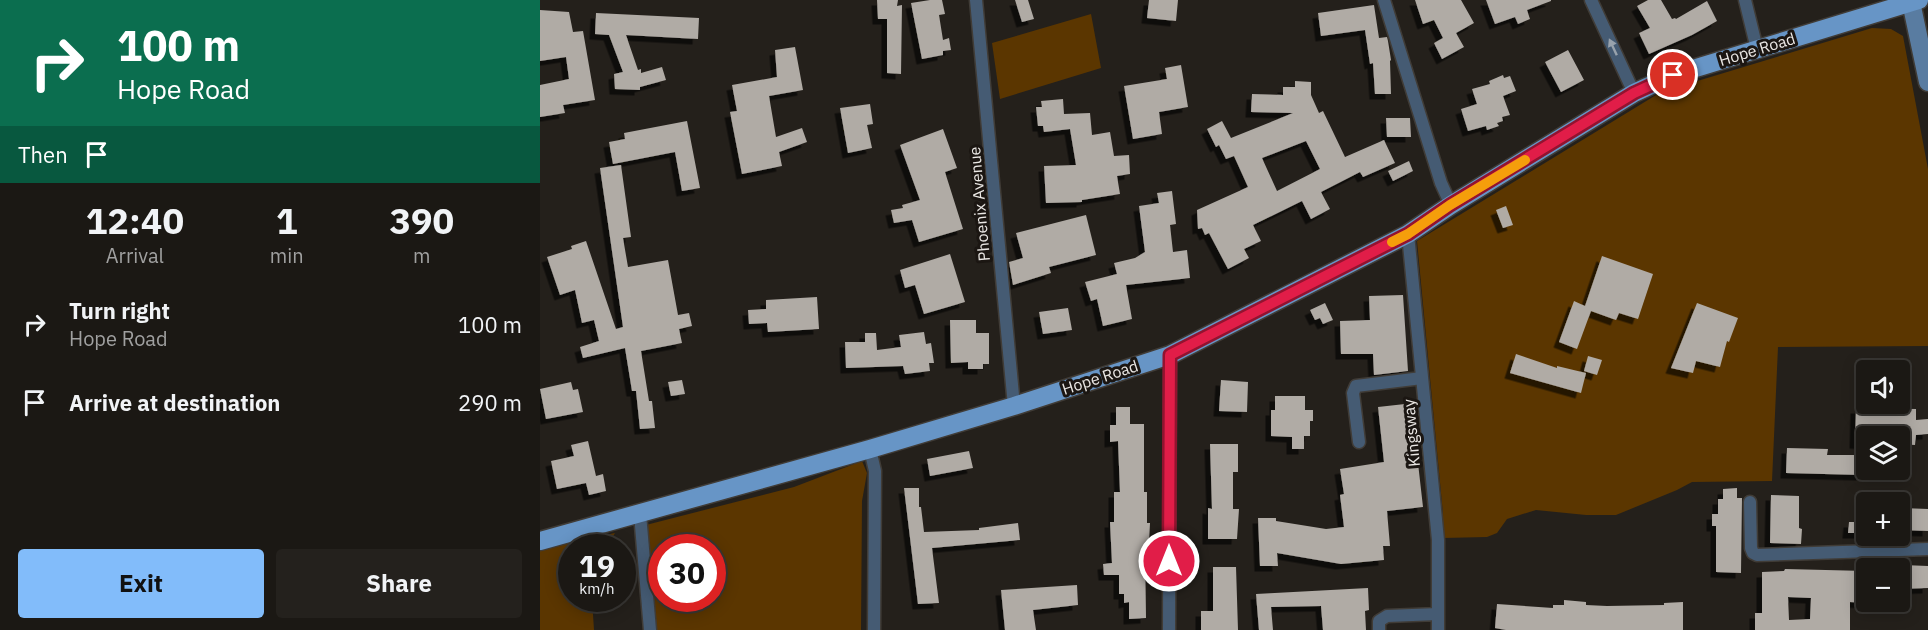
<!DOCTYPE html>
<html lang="en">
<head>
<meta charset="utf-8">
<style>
  :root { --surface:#1b1814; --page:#24211d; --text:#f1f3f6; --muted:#a0a0a0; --line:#393734; --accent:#82bcfa }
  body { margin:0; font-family:"IBM Plex Sans",sans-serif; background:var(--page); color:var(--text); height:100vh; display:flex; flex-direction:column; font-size:22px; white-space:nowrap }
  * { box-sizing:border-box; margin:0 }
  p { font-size:20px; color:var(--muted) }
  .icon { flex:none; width:33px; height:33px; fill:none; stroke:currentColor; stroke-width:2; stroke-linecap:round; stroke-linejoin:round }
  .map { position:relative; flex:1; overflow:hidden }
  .sheet { display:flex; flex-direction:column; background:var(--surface); width:540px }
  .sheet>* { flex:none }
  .banner { background:#0b6e4f; color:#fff; overflow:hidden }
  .tools { position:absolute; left:1316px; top:360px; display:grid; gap:12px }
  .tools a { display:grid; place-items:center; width:54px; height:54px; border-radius:6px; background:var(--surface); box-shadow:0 3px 15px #0003,0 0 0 2px var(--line); font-size:30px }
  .speed { position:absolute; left:18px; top:534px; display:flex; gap:12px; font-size:30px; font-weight:700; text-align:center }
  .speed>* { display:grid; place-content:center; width:78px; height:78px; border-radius:50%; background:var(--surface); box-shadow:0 3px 15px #0003,0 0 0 2px var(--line); line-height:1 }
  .speed small { font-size:15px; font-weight:400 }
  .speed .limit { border:9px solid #d22; background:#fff; color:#111 }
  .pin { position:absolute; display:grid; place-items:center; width:51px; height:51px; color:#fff; margin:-26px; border:3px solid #fff; border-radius:50%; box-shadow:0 2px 6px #0007 }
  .me { position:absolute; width:66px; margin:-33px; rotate:0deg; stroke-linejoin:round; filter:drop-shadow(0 0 4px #0008) }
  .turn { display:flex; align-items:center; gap:21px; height:126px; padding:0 18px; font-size:27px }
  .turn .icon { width:78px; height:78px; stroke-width:2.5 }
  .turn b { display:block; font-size:42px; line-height:51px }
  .then { display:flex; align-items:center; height:57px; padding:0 18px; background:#0003; gap:12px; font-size:22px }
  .eta { display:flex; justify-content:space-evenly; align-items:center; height:102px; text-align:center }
  .eta b { font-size:36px; font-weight:800; line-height:42px }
  .primary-button { display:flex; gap:12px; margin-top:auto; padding:12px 18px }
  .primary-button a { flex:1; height:69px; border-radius:6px; background:var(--accent); color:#111; font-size:24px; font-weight:800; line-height:69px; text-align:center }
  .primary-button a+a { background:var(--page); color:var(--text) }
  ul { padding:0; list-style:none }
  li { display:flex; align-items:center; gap:18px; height:78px; padding:0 18px }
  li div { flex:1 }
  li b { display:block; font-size:22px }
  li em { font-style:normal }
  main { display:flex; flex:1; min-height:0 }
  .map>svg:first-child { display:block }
  .green { fill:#5b3600; fill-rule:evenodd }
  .building { fill:#b0aba5; fill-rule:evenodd; filter:url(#shadow) }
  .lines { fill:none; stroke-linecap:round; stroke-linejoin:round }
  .street-casing { stroke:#403c37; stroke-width:15 }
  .secondary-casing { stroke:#403c37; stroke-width:21 }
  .primary-casing { stroke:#403c37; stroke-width:21 }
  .street { stroke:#455b73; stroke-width:12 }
  .secondary { stroke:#597ca1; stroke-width:18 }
  .primary { stroke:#6795c6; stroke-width:18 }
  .oneway { fill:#98a2ac }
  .route-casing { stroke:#92132f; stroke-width:15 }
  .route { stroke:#e11d48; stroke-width:10 }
  .slow { stroke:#f59e0b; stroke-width:10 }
  .labels { text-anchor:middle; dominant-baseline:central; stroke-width:6; stroke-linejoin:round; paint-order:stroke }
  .street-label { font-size:16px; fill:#ebe8e5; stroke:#1b1612 }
</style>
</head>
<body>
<main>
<section class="sheet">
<div class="banner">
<div class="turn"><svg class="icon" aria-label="right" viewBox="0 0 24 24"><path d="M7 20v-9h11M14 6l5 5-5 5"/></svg><div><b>100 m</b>Hope Road</div></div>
<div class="then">Then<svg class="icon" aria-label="arrive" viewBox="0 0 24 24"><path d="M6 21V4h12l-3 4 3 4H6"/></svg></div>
</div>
<div class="eta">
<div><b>12:40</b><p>Arrival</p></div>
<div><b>1</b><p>min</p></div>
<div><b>390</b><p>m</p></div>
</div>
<ul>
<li><svg class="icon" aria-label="right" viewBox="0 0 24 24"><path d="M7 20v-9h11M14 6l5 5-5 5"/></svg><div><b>Turn right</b><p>Hope Road</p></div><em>100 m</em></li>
<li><svg class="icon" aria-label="arrive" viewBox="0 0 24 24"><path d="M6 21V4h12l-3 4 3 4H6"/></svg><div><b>Arrive at destination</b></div><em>290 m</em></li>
</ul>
<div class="primary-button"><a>Exit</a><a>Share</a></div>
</section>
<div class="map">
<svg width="1388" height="630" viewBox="0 0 1388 630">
  <defs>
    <filter id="shadow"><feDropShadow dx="-5.5" dy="5.5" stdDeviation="0" flood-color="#0009"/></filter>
  </defs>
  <rect width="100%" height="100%" fill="#24201b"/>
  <path class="green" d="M551,14L561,68L460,99L452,43Z
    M1332,28L1351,29L1363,36L1388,169V346L1238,347L1232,481L1152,482L1137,490L1076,515H1046L996,510L967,519L957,533L947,537L903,538V514L877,241L1121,92Z
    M322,461L327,473L322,501L321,630H115L106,525L254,487ZM122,548H172V598H122Z
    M75,533L66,547L32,548V598L52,599L54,630H0V549Z"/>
  <path class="building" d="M337,0H358L357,6L362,5L361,74L347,73V19H338Z
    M390,0H402L405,14L399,15L403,40L409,38L411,50L403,51V55L382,59L371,3Z
    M475,0H488L494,19L482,22Z
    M609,0H638L636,21L607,18Z
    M875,0H921L934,23L916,33L924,47L902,59L894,43L903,38L894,20L883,24Z
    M946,0H1011V1L987,10L990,19L978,24L975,17L955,24Z
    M1108,0H1121L1132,19L1135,18L1136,19L1167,1L1177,21L1152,35L1109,54L1099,33L1110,28L1097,6Z
    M834,5L839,38L847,37L848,41L851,60L850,61L851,94H835L833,63L830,64L825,30L781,36L778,13Z
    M0,10L29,12L33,32L43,31L55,100L23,105L25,113L0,117V85L29,79L26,57L0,61Z
    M56,13L159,18L158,39L86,35L98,70L101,69V73L122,67L126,80L100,87V90L75,89L74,74L83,72L69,35L55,34Z
    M255,47L263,90L229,96L236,137L262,128L267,142L239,152L242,166L202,174L190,112L197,111L192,85L237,77L235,50Z
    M1028,50L1044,80L1021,92L1005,62Z
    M641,65L648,107L619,112L622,134L593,139L584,86L627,79L625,68Z
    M963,75L964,78L970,76L976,91L963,96L970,115L962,117L963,121L957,123L959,126L947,130L946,126L928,131L921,109L937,104L932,89L950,84L949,81Z
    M755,81L771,82V95L779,113L783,111L805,157L844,140L855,163L823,177L820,172L781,192L790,209L771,219L762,201L713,225L721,241L704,249L709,258L688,269L669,233L665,235L662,228L658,229L657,210L708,187L694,156L686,159L679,145L676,147L667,129L682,121L691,138L753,113L711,112L712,94L743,95V87H755ZM766,141L780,169L737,191L722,158Z
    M523,99L524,114L550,113L552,135L570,132L574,156L589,155L590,174L577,176L580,194L542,200V202L506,203L504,166L536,165L530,129L504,132L503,126H498L496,107H502L501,101Z
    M330,104L333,124L327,125L332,148L308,153L300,108Z
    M846,118H870L871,137H847Z
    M147,121L160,188L142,191L135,152L73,164L69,142L85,139L84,133Z
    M403,129L417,168L405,172L423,229L379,242L372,220L354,223L351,210L363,208L362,205L380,200L360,145Z
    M869,161L873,171L853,181L848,171Z
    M81,165L91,237L83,238L88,267L128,260L138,315L149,313L152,326L139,329L142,343L101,351L109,401H112L115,428L100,429L96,391H92L85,348L43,358L40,347L59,341L54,320L42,323L35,290L20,295L7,257L32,249L31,246L46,241L76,329L83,327L60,168Z
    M632,191L636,224L630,225L633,252L647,250L650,278L586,285L592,319L563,326L557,299L551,301L545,282L577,274L574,263L595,258L605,252L599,206L619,203L617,193Z
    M966,206L973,225L963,228L956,210Z
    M546,215L556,255L509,267L511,273L473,285L469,262L483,258L476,233Z
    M410,254L425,302L384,314L375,285L365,288L360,270Z
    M1062,256L1113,274L1098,319L1079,313L1076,320L1051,311L1037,349L1019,342L1034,301L1045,306Z
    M863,295L868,371L834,375L833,354H801L800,321L830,320L829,296Z
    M277,297L279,329L228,332L227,323L209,324L208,310L226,309V300Z
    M785,303L793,320L783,324L780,318L775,320L770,310Z
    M1157,303L1198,318L1189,342L1187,341L1180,367L1156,361L1153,373L1131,368Z
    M528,308L532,330L503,334L499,312Z
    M410,320H436V333H449V364H443V369H428V362L411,363Z
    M384,332L386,344L391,343L394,363H389L390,371L365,374L363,366L306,368L305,342H325V333H336L337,350L361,347L359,335Z
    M976,354L1017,368V366L1046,373L1041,393L970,373Z
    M1048,356L1062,360L1057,375L1044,371Z
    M142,380L145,394L131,396L128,382Z
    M681,380L708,382L707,412L679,411Z
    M31,382L33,390L38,389L43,412L6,419L0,389Z
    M735,396H765V410H773V421H770V436H764V449H752V437L731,436V410H735Z
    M874,403L877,428H874L883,507L847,511L850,546H843L844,560L801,564L737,553L738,566H720L718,518H736V521L786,529L804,527L800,495L804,494L800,469L844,462L838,407Z
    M576,407H590V424H604V492H607V523H610L609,543H605L606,618L589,619V602L584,603V594H579V575H564L563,564L572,563L570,522H574V492H580L578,441L570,442V425H576Z
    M1316,408L1376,409V420L1388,419V434L1376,435L1375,445L1359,444V436H1326V444L1315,443Z
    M48,441L56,476L63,474L66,491L49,495L46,483L17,489L11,461L34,456L31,445Z
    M670,444H698V472H693V509H699L697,539H668V508L672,509Z
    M1247,448L1288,449L1287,455H1323L1322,475L1246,473Z
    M429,451L433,468L390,476L387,459Z
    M364,488H379V507H381L384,532L439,530V528L478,523L480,540L392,548L399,603L378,604Z
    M1197,488V498H1202L1201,573L1176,572V526H1172V514H1178V499H1183V489Z
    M1231,495L1259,496V528L1262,529L1261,544L1230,543Z
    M1362,508L1388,509V531L1361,530Z
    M1309,522H1325V533H1308Z
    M1363,565L1388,566V588L1359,589V566Z
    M673,567H696L698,630H661V611H673Z
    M1245,569L1326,571V603L1310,602V630H1215V613H1222V572L1244,571ZM1248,597L1271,598L1270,619L1249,620Z
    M537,585L538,605L493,610L496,630H465L461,590Z
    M828,588L829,610L825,611L826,630H783L781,606L731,607L733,630H719L716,594Z
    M1024,600L1046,602V605L1067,606L1124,605V603L1143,602V630H966L955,628L957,604L1013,608V605H1024Z"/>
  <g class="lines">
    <defs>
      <path id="street" d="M436,0L474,406
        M844,0L901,183L911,205
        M1051,0L1094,93
        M1205,0L1217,49
        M868,234L898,540V630
        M819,442L813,393L816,386L882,378
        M330,449L335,471L334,630
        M1210,502L1211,548L1213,553L1217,555L1388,549
        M100,514L110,630
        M629,630L630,355
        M839,630V621L847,616L898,614"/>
      <path id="secondary" d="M1371,2L1388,82"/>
      <path id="primary" d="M0,541L330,449L474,406L630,355L868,234L911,205L1094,93L1133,75L1379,0"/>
    </defs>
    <use href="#street" class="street-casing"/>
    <use href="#secondary" class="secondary-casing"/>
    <use href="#primary" class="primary-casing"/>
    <use href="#street" class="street"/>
    <use href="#secondary" class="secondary"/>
    <use href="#primary" class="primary"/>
  </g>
  <defs><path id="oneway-solid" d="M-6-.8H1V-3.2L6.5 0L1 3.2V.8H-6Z" transform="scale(1.5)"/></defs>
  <use class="oneway" href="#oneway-solid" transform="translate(1073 47) rotate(-115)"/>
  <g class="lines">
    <defs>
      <path id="route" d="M629,561L630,355L868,234L910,205L1094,93L1133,75"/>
    </defs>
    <use href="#route" class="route-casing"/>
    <use href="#route" class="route"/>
    <path class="slow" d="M852,242L868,234L910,205L985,160"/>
  </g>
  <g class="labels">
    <g class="street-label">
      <text transform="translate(1217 49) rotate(-17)">Hope Road</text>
      <text transform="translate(439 204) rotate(-95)">Phoenix Avenue</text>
      <text transform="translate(560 377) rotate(-18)">Hope Road</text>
      <text transform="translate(871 433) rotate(-95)">Kingsway</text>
    </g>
  </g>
</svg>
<div class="tools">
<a><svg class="icon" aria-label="sound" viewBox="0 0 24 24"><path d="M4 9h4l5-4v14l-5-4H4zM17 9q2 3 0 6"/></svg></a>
<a><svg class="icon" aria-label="layers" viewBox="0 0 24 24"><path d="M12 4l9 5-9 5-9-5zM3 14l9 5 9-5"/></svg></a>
<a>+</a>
<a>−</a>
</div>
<div class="speed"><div>19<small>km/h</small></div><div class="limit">30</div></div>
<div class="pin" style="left:1133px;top:75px;background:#d93025"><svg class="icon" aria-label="arrive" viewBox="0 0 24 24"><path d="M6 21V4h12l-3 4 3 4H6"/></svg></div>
<svg class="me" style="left:629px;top:561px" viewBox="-20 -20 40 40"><circle r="17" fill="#e11d48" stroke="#fff" stroke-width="3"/><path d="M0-11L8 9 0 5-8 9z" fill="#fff"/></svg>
</div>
</main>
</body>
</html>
